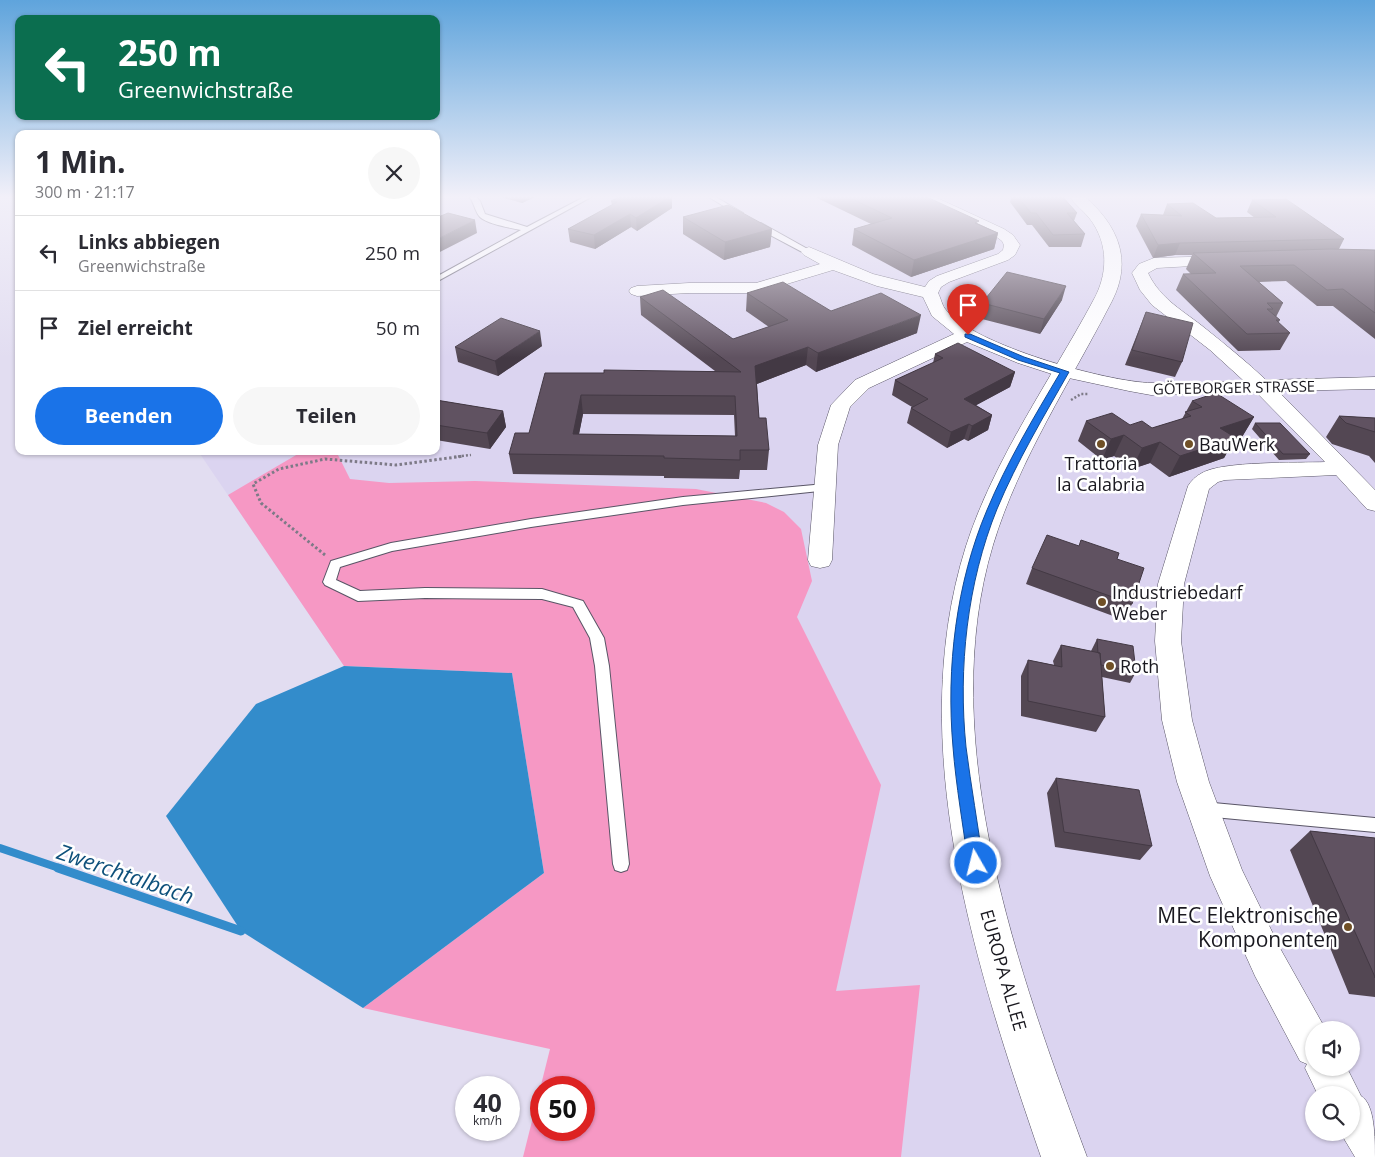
<!DOCTYPE html>
<html lang="de">
<head>
<meta charset="utf-8">
<style>
  :root { --surface:#fff; --page:#f7f7f7; --text:#2b2b33; --muted:#7c7c81; --line:#e1e1e2; --accent:#1a73e8 }
  body { margin:0; font-family:"Open Sans",sans-serif; background:var(--page); color:var(--text); height:100vh; display:flex; flex-direction:column; font-size:19px; white-space:nowrap }
  * { box-sizing:border-box; margin:0 }
  p { font-size:16px; color:var(--muted) }
  .icon { flex:none; width:28px; height:28px; fill:none; stroke:currentColor; stroke-width:2; stroke-linecap:round; stroke-linejoin:round }
  .map { position:relative; flex:1; overflow:hidden }
  .panel { position:absolute; left:15px; top:130px; width:425px; height:325px; display:flex; flex-direction:column; background:var(--surface); border-radius:10px; box-shadow:0 1px 4px #0004 }
  .panel>* { flex:none }
  .hud { position:absolute; left:15px; top:15px; width:425px; height:105px; border-radius:10px; box-shadow:0 1px 4px #0004; background:#0b6e4f; color:#fff; overflow:hidden }
  .controls { position:absolute; left:1305px; top:1021px; display:grid; gap:10px }
  .controls a { display:grid; place-items:center; width:55px; height:55px; border-radius:50%; background:var(--surface); box-shadow:0 1px 4px #0004; font-size:25px }
  .speed { position:absolute; left:455px; top:1076px; display:flex; gap:10px; font-size:25px; font-weight:700; text-align:center }
  .speed>* { display:grid; place-content:center; width:65px; height:65px; border-radius:50%; background:var(--surface); box-shadow:0 1px 4px #0004; line-height:1 }
  .speed small { font-size:12px; font-weight:400 }
  .speed .limit { border:8px solid #d22; background:#fff; color:#111 }
  .pin { position:absolute; display:grid; place-items:center; width:42px; height:42px; color:#fff; margin:-51px -21px; border-radius:50% 50% 50% 0; rotate:-45deg; box-shadow:0 0 5px #0007 }
  .pin .icon { rotate:45deg }
  .me { position:absolute; width:55px; margin:-28px; rotate:352deg; stroke-linejoin:round; filter:drop-shadow(0 0 4px #0008) }
  .turn { display:flex; align-items:center; gap:18px; height:105px; padding:0 20px; font-size:22px }
  .turn .icon { width:65px; height:65px; stroke-width:2.5 }
  .turn b { display:block; font-size:35px; line-height:42px }
  .round { display:grid; place-items:center; flex:none; width:52px; height:52px; border-radius:26px; background:var(--page) }
  .head { display:flex; align-items:center; justify-content:space-between; height:85px; padding:0 20px }
  h1 { font-size:30px; font-weight:700; line-height:38px }
  .primary-button { display:flex; gap:10px; margin-top:auto; padding:10px 20px }
  .primary-button a { flex:1; height:58px; border-radius:30px; background:var(--accent); color:#fff; font-size:20px; font-weight:700; line-height:58px; text-align:center }
  .primary-button a+a { background:var(--page); color:var(--text) }
  ul { padding:0; list-style:none }
  li { display:flex; align-items:center; gap:15px; height:75px; padding:0 20px; border-top:1px solid var(--line) }
  li div { flex:1 }
  li b { display:block; font-size:19px }
  li em { font-style:normal }
  .map>svg:first-child { display:block }
  .built { fill:#dbd4f0; fill-rule:evenodd }
  .green { fill:#f698c4; fill-rule:evenodd }
  .water { fill:#338ccb }
  .lines { fill:none; stroke-linecap:round; stroke-linejoin:round }
  .stream-far1 { stroke:#338ccb; stroke-width:8 }
  .stream { stroke:#338ccb; stroke-width:9 }
  .service-casing { stroke:#595566; stroke-width:2 }
  .minor-casing { stroke:#595566; stroke-width:1 }
  .secondary-casing { stroke:#595566; stroke-width:1 }
  .path-far1 { stroke:#7d7a87; stroke-width:2.5; stroke-dasharray:2 2; stroke-linecap:butt }
  .path { stroke:#7d7a87; stroke-width:3; stroke-dasharray:2.5 2.5; stroke-linecap:butt }
  .service { fill:#fff; fill-rule:evenodd }
  .minor { fill:#fff; fill-rule:evenodd }
  .secondary { fill:#fff; fill-rule:evenodd }
  .wall { fill:#534753; fill-rule:evenodd }
  .shaded-wall { fill:#433944 }
  .building { fill:#605261; stroke:#433944; fill-rule:evenodd }
  .route { fill:#1a73e8; stroke:#114b97 }
  .poi-dot { fill:#705026; stroke:#fff; stroke-width:2 }
  .labels { text-anchor:middle; dominant-baseline:central; stroke-width:5; stroke-linejoin:round; paint-order:stroke }
  .far-street-label { font-size:15px; fill:#19181f; stroke:#fff }
  .poi-label { font-size:18px; fill:#19181f; stroke:#fff; text-anchor:start }
  .street-label { font-size:18px; fill:#19181f; stroke:#fff }
  .near-poi-label { font-size:21px; fill:#19181f; stroke:#fff; text-anchor:end }
  .near-water-label { font-size:22px; font-style:italic; fill:#0e507b; stroke:#fff }
</style>
</head>
<body>
<div class="map">
<svg width="1375" height="1157" viewBox="0 0 1375 1157">
  <rect width="100%" height="100%" fill="#e2ddf1"/>
  <path class="built" d="M436,196H913L946,210L956,205L936,196H1133L1145,198L1198,199L1221,196H1375V1157H561L584,1130V1088L618,603L344,666L198,451H436ZM1314,1030H1351V1068H1314ZM1314,1095H1351V1132H1314Z"/>
  <path class="green" d="M303,451H336L350,479L389,483L475,481L696,489L766,503L784,512L801,529L812,581L797,617L881,785L836,991L920,985L901,1157H523L550,1049L363,1008L544,873L512,673L344,666L228,495ZM541,1088H584V1130H541Z"/>
  <path class="water" d="M344,666L512,673L544,873L363,1008L241,931L166,816L256,704Z"/>
  <g class="lines">
    <path class="stream-far1" d="M0,848L62,869"/>
    <path class="stream" d="M58,868L241,931"/>
    <defs>
      <path id="service" d="M469,196H475L480,201L485,214L527,227L586,196H593L436,282V277L521,230C511,228 487,224 480,217C475,212 474,202 469,196Z
        M707,196H714L743,213L737,214Z
        M755,223H761L813,252L806,254L755,227Z
        M825,484L831,488L829,490L683,505L531,527L392,551L340,567L336,580L360,591L425,588L542,589L583,601L604,638L609,666L629,864L627,870L621,872L615,870L613,864L595,666L590,638L573,607L542,599L425,598L358,601L325,585L323,582L331,561L391,543L531,519L683,497Z
        M1203,802L1375,818V832L1203,816L1197,814L1195,809L1197,804Z"/>
      <path id="minor" d="M916,196H933L1004,229L1013,235L1020,245L1015,255L1008,260L949,282L941,287L938,293C941,298 942,306 946,310C974,345 1107,382 1152,383C1183,384 1214,382 1244,381L1210,350L1152,305L1140,290L1132,273L1139,264L1154,258L1222,256L1227,258L1230,261L1227,264L1157,268L1148,273C1161,300 1184,311 1206,329C1227,346 1247,362 1266,380L1375,377V389L1278,391L1375,490V511L1367,509L1336,475L1225,480L1218,482L1209,489L1184,584L1181,641L1192,720L1209,782L1242,870L1281,950L1326,1030H1314V1068H1347L1361,1096C1375,1104 1375,1139 1375,1157H1355L1340,1132H1351V1095H1318L1305,1068L1307,1064L1300,1061L1255,976L1210,876L1177,782L1162,720L1155,641L1158,584L1188,486C1191,481 1196,476 1202,473C1222,461 1298,463 1325,462L1256,392L1151,395L1129,391L1055,375L1018,363L967,342L869,388L850,407L838,445L832,560L829,566L820,568L811,566L808,560L818,445L831,405L855,380L954,334L932,316L923,297L877,286L833,270L757,293H689L637,296L631,294L629,291L631,288L637,286L689,283H756L820,264L804,255L801,252L804,249L809,247L873,274L925,287L929,281L937,276L998,254L1003,250L1004,245L1002,241L994,235L918,199Z"/>
      <path id="secondary" d="M1069,196H1084C1118,225 1133,260 1112,301C1071,381 1019,459 993,545C934,741 1019,974 1087,1157H1041C976,968 903,745 966,546C994,459 1050,381 1093,301C1108,275 1109,244 1090,219C1084,211 1075,205 1069,196Z"/>
    </defs>
    <use href="#service" class="service-casing"/>
    <use href="#minor" class="minor-casing"/>
    <use href="#secondary" class="secondary-casing"/>
    <path class="path-far1" d="M1071,400L1081,394H1088
      M454,457L471,455"/>
    <path class="path" d="M325,555L261,503L253,484L279,469L325,459L396,465L464,456"/>
    <use href="#service" class="service"/>
    <use href="#minor" class="minor"/>
    <use href="#secondary" class="secondary"/>
  </g>
  <path class="wall" d="M497,196H537L522,203Z
    M620,196H672V208L637,231L631,227L595,249L570,242L568,229L612,205L611,201Z
    M813,196H929V198L979,224L998,233L994,249L911,277L852,245L854,229L871,224Z
    M1012,196H1062L1077,213L1074,221L1085,234L1081,247H1049L1032,225H1027L1010,202Z
    M1252,200L1344,239L1339,249L1375,250V339L1333,306H1317L1286,281L1259,282L1283,303L1276,317L1280,320L1278,323L1290,333L1280,350L1238,351L1176,290L1183,274H1191L1186,269L1192,255H1175L1153,258L1136,226L1141,214L1163,215L1167,204L1216,218H1255L1247,212Z
    M683,217L772,229L770,247L724,260L683,234Z
    M747,293L831,311L917,333L816,372L806,365L757,384L759,418L769,450L767,470H740L739,479L664,478V476L513,474L509,454L529,433L604,373L715,371L641,315L640,297L733,339L769,327L746,311ZM583,414L734,415L735,436L579,434Z
    M1062,300L1040,334L978,318L982,303Z
    M1146,312L1182,362L1175,377L1125,365Z
    M542,346L498,376L458,362L455,347Z
    M935,354L1015,372L1010,387L976,405L992,415L988,430L968,441L964,439L947,448L907,423L911,408L912,407L892,395L895,380L933,363Z
    M436,400L503,411L506,427L490,449L436,440Z
    M1192,401L1254,417L1242,437L1234,440L1224,458L1169,477L1150,463L1132,469L1114,456L1102,460L1078,441L1086,421L1152,428L1182,419Z
    M1339,416L1375,418V463L1369,456L1332,444L1326,437Z
    M1255,423L1310,454L1306,459L1279,460L1252,429Z
    M1117,559L1132,604L1124,620L1026,584L1032,568Z
    M1097,639L1136,672L1130,683L1102,677L1105,717L1096,732L1021,716V676L1028,660L1054,665L1053,661L1061,645L1091,651Z
    M1056,778L1152,846L1140,860L1055,847L1047,793Z
    M1310,831L1375,838V997L1349,994L1290,850Z"/>
  <path class="shaded-wall" d="M521,196H537L522,203Z
    M671,196H672V208L637,231L636,218Z
    M630,214L631,227L595,249L594,235Z
    M475,220L477,233L436,254V240Z
    M772,229L770,247L724,260L725,242Z
    M998,233L994,249L911,277L914,260Z
    M1180,243L1175,255L1153,258L1158,245Z
    M1066,286L1062,300L1040,334L1044,319Z
    M921,315L917,333L816,372L818,353Z
    M540,331L542,346L498,376L495,361Z
    M808,347L806,365L754,385L755,366Z
    M1015,372L1010,387L960,414L964,399Z
    M581,395L583,414L575,454L573,434Z
    M503,411L506,427L490,449L487,433Z
    M992,415L988,430L968,441L972,426Z
    M1254,417L1242,437L1234,440L1224,458L1169,477L1180,456L1220,428Z
    M969,424L964,439L947,448L951,432Z
    M1124,435L1114,456L1102,460L1111,439Z
    M1160,442L1150,463L1132,469L1142,448Z"/>
  <path class="building" d="M620,196H671L636,218L630,214L594,235L568,229L617,202L611,201Z
    M846,196H929V198L979,221L975,223L998,233L914,260L854,229L892,218Z
    M1017,196H1062L1077,213H1067L1085,234L1053,235L1036,213H1031Z
    M1286,199L1344,239L1180,243L1158,245L1141,214L1182,216L1167,204L1193,203L1216,218L1276,217L1252,200Z
    M728,205L772,229L725,242L683,217Z
    M448,213L475,220L436,240V218Z
    M1331,249L1375,250V313L1343,289L1327,290L1294,265L1240,266L1283,303H1267L1273,309H1267L1280,320H1276L1290,333L1247,334L1183,274L1216,273L1193,253Z
    M1007,272L1066,286L1044,319L982,303Z
    M783,282L831,311L881,293L921,315L818,353L808,347L755,366L759,418H766L769,450H740V460L664,458V456L509,454L515,433H529L545,373H604V370L741,372L640,297L663,290L733,339L788,320L747,293ZM581,395L735,396L737,436L573,434Z
    M1146,312L1193,323L1182,362L1132,350Z
    M501,318L540,331L495,361L455,347Z
    M958,343L1015,372L964,399L992,415L972,426L969,424L951,432L911,408L928,399L895,380L943,358L935,354Z
    M1216,393L1254,417L1220,428L1236,438L1180,456L1160,442L1142,448L1124,435L1111,439L1086,421L1112,413L1130,425L1142,421L1152,428L1191,416L1185,412L1202,407L1192,401Z
    M436,400L503,411L487,433L436,425Z
    M1339,416L1375,418V432L1346,423Z
    M1255,423H1280L1310,454H1283Z
    M1047,535L1079,546L1081,540L1119,553L1117,559L1144,568L1132,604L1032,568Z
    M1097,639L1133,646L1136,672L1101,665L1100,653H1098Z
    M1061,645L1100,653L1105,717L1028,701V660L1062,667Z
    M1056,778L1139,790L1152,846L1064,832Z
    M1310,831L1375,838V978V977Z"/>
  <linearGradient id="sky" x2="0" y2="1"><stop stop-color="#5fa4dc"/><stop offset="0.55" stop-color="#f2f0f9"/><stop offset="1" stop-color="#f2f0f9" stop-opacity="0"/></linearGradient>
  <rect width="1375" height="358" fill="url(#sky)"/>
  <path class="route" d="M965,334H970L1024,357L1069,372C1044,416 1017,461 997,509C967,583 958,668 966,747C971,786 978,825 983,863L981,868L976,870L970,868L968,863C963,824 956,786 953,747C946,668 956,583 987,510C1007,462 1034,417 1060,373L1018,360L965,337Z"/>
  <g class="poi-dot">
    <circle cx="1101" cy="444" r="5"/>
    <circle cx="1189" cy="444" r="5"/>
    <circle cx="1102" cy="602" r="5"/>
    <circle cx="1110" cy="666" r="5"/>
    <circle cx="1348" cy="927" r="5"/>
  </g>
  <g class="labels">
    <g class="far-street-label">
      <text transform="translate(1234 387) rotate(-1)">GÖTEBORGER STRASSE</text>
    </g>
    <g class="poi-label">
      <text x="1199" y="444">BauWerk</text>
      <text x="1101" y="463" text-anchor="middle">Trattoria<tspan x="1101" dy="21">la Calabria</tspan></text>
      <text x="1112" y="592">Industriebedarf<tspan x="1112" dy="21">Weber</tspan></text>
      <text x="1120" y="666">Roth</text>
    </g>
    <g class="street-label">
      <text transform="translate(1004 970) rotate(74)">EUROPA ALLEE</text>
    </g>
    <g class="near-poi-label">
      <text x="1338" y="915">MEC Elektronische<tspan x="1338" dy="24">Komponenten</tspan></text>
    </g>
    <g class="near-water-label">
      <text transform="translate(126 873) rotate(19)">Zwerchtalbach</text>
    </g>
  </g>
</svg>
<div class="controls">
<a><svg class="icon" aria-label="sound" viewBox="0 0 24 24"><path d="M4 9h4l5-4v14l-5-4H4zM17 9q2 3 0 6"/></svg></a>
<a><svg class="icon" aria-label="search" viewBox="0 0 24 24"><circle cx="10" cy="10" r="6"/><path d="M15 15l6 6"/></svg></a>
</div>
<div class="speed"><div>40<small>km/h</small></div><div class="limit">50</div></div>
<div class="pin" style="left:968px;top:335px;background:#d93025"><svg class="icon" aria-label="arrive" viewBox="0 0 24 24"><path d="M6 21V4h12l-3 4 3 4H6"/></svg></div>
<svg class="me" style="left:976px;top:863px" viewBox="-20 -20 40 40"><circle r="17" fill="#1a73e8" stroke="#fff" stroke-width="3"/><path d="M0-11L8 9 0 5-8 9z" fill="#fff"/></svg>
<div class="hud">
<div class="turn"><svg class="icon" aria-label="left" viewBox="0 0 24 24"><path d="M17 20v-9H6M10 6l-5 5 5 5"/></svg><div><b>250 m</b>Greenwichstraße</div></div>
</div>
<section class="panel">
<div class="head"><div><h1>1 Min.</h1><p>300 m · 21:17</p></div><a class="round"><svg class="icon" aria-label="close" viewBox="0 0 24 24"><path d="M6 6l12 12M18 6L6 18"/></svg></a></div>
<ul>
<li><svg class="icon" aria-label="left" viewBox="0 0 24 24"><path d="M17 20v-9H6M10 6l-5 5 5 5"/></svg><div><b>Links abbiegen</b><p>Greenwichstraße</p></div><em>250 m</em></li>
<li><svg class="icon" aria-label="arrive" viewBox="0 0 24 24"><path d="M6 21V4h12l-3 4 3 4H6"/></svg><div><b>Ziel erreicht</b></div><em>50 m</em></li>
</ul>
<div class="primary-button"><a>Beenden</a><a>Teilen</a></div>
</section>
</div>
</body>
</html>
